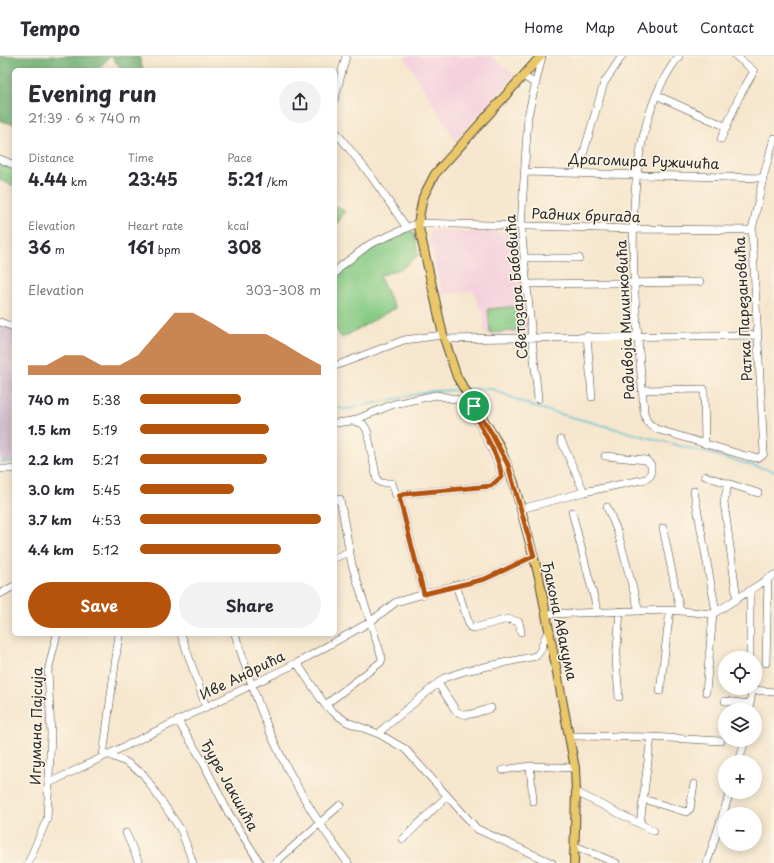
<!DOCTYPE html>
<html lang="en">
<head>
<meta charset="utf-8">
<style>
	:root { --surface:#fff; --page:#f2f2f3; --text:#2b2b33; --muted:#7c7c81; --line:#e1e1e2; --accent:#b45309 }
	body { margin:0; font-family:"Playpen Sans",sans-serif; background:var(--page); color:var(--text); height:100vh; display:flex; flex-direction:column; font-size:15px; white-space:nowrap }
	* { box-sizing:border-box; margin:0 }
	p { font-size:13px; color:var(--muted) }
	.icon { flex:none; width:22px; height:22px; fill:none; stroke:currentColor; stroke-width:2; stroke-linecap:round; stroke-linejoin:round }
	.map { position:relative; flex:1; overflow:hidden }
	.panel { position:absolute; left:12px; top:12px; width:325px; height:568px; display:flex; flex-direction:column; background:var(--surface); border-radius:6px; box-shadow:0 2px 10px #0003 }
	.panel>* { flex:none }
	.buttons { position:absolute; left:718px; top:595px; display:grid; gap:8px }
	.buttons a { display:grid; place-items:center; width:44px; height:44px; border-radius:50%; background:var(--surface); box-shadow:0 2px 10px #0003; font-size:20px }
	.pin { position:absolute; display:grid; place-items:center; width:34px; height:34px; color:#fff; margin:-17px; border:2px solid #fff; border-radius:50%; box-shadow:0 1px 4px #0007 }
	.round { display:grid; place-items:center; flex:none; width:42px; height:42px; border-radius:21px; background:var(--page) }
	.head { display:flex; align-items:center; justify-content:space-between; height:68px; padding:0 16px }
	h1 { font-size:22px; font-weight:700; line-height:30px }
	.figures { display:grid; grid-template-columns:repeat(3,1fr); gap:6px; height:68px; padding:4px 16px }
	.figures div { display:grid; align-content:center }
	.figures b { font-size:17px; font-weight:700 }
	.figures small { font-size:11px; font-weight:400 }
	.figures p { font-size:11px }
	.chart { height:112px; padding:8px 16px }
	.chart p { display:flex; justify-content:space-between }
	.chart svg { width:100%; height:72px; margin-top:4px; fill:var(--accent); opacity:.7 }
	.action { display:flex; gap:8px; margin-top:auto; padding:8px 16px }
	.action a { flex:1; height:46px; border-radius:24px; background:var(--accent); color:#fff; font-size:16px; font-weight:700; line-height:46px; text-align:center }
	.action a+a { background:var(--page); color:var(--text) }
	ul { padding:0 16px; list-style:none; font-size:13px }
	li { display:grid; grid-template-columns:64px 48px 1fr; align-items:center; height:30px }
	li i { height:10px; border-radius:5px; background:var(--accent) }
	header { display:flex; align-items:center; gap:24px; box-sizing:border-box; height:56px; padding:0 20px; background:var(--surface); border-bottom:1px solid var(--line) }
	header strong { font-size:19px }
	nav { display:flex; gap:22px; margin-inline-start:auto; font-size:14px }
	.map>svg:first-child { display:block }
	.built { fill:#f4cfdd }
	.industrial { fill:#d0bdcd }
	.green { fill:#87cb85; stroke:#597b58 }
	.forest { fill:#6daf72; stroke:#4c6d4e }
	.lines { fill:none; stroke-linecap:round; stroke-linejoin:round }
	.stream { stroke:#58c0d5; stroke-width:1.5 }
	.minor-casing { stroke:#494743; stroke-width:8 }
	.major-casing { stroke:#494743; stroke-width:10 }
	.minor { stroke:#fff; stroke-width:7 }
	.major { stroke:#eac769; stroke-width:8 }
	.route-casing { stroke:#fff; stroke-width:8 }
	.route { stroke:#b45309; stroke-width:5 }
	.labels { text-anchor:middle; dominant-baseline:central; stroke-width:3; stroke-linejoin:round; paint-order:stroke }
	.street-label { font-size:14px; fill:#2b2b2b; stroke:#fcf5e5 }
</style>
</head>
<body>
<header>
<strong>Tempo</strong>
<nav><a>Home</a><a>Map</a><a>About</a><a>Contact</a></nav>
</header>
<div class="map">
<svg width="774" height="807" viewBox="0 0 774 807">
	<rect width="100%" height="100%" fill="#fcf5e5"/>
	<filter id="ink" filterUnits="userSpaceOnUse"><feTurbulence type="fractalNoise" baseFrequency=".025" numOctaves="2"/><feDisplacementMap in="SourceGraphic" scale="8" xChannelSelector="R" yChannelSelector="G"/><feConvolveMatrix kernelMatrix="1 2 1 2 8 2 1 2 1" color-interpolation-filters="sRGB"/></filter>
	<filter id="wash" filterUnits="userSpaceOnUse"><feTurbulence type="fractalNoise" baseFrequency=".012" numOctaves="4" result="noise"/><feDisplacementMap in="SourceGraphic" scale="16" xChannelSelector="R" yChannelSelector="G"/><feGaussianBlur stdDeviation="0.9" result="paint"/><feColorMatrix in="noise" values="0 0 0 0 0 0 0 0 0 0 0 0 0 0 0 0 0 1.4 0 .05"/><feComposite in="paint" operator="in"/></filter>
	<g filter="url(#wash)">
		<rect width="100%" height="100%" fill="#f6e6cd"/>
		<path class="built" d="M407,0H491L515,19L455,84L405,2Z
			M433,174L513,177L517,181L527,277L485,278L483,253L479,252L474,235L443,238L429,185L430,176Z"/>
		<path class="industrial" d="M0,266L14,271V406H0Z"/>
		<path class="green" d="M0,103L14,109V130L0,124Z
			M335,149L345,155L335,171Z
			M410,175L414,177L419,199L402,212L379,220L395,252L342,282L335,273V224C357,195 377,187 410,175Z
			M519,250L521,274L490,277L488,253Z"/>
		<path class="forest" d="M0,0H139L143,14H122L111,0L97,14H14V68L0,65Z"/>
		<g class="lines">
			<path class="stream" d="M468,333H492L534,351L774,415
				M335,352L347,353L432,335L462,334
				M0,406H14"/>
		</g>
	</g>
	<g filter="url(#ink)">
		<g class="lines">
			<defs>
				<path id="minor" d="M679,0C611,86 637,253 644,356L647,366L656,373L746,400L757,402L762,400L764,397L752,174L763,122L774,82
					M523,20L536,28
					M656,39L727,71
					M335,42L346,0
					M335,75L371,120L407,172
					M721,83L739,41L754,15L736,0
					M0,103L14,109
					M525,116L763,122
					M578,116L604,27L622,0
					M524,202H579
					M335,218L340,211L370,188L418,167L633,173L752,174
					M527,228L700,226
					M0,266L14,271
					M587,280L592,341
					M444,283L756,279
					M335,310L404,284L443,279
					M642,334L704,333L705,388
					M538,343L521,170L528,60L542,0
					M353,365L363,368L367,374L377,424L381,427H392L396,439L399,440
					M335,367L352,365L394,348L436,339L459,344L470,343
					M561,384L584,436
					M0,413H14
					M705,420L758,437
					M728,428L724,446L737,543
					M694,435L716,556
					M399,440L404,438L491,430L501,421C503,409 479,369 473,356L474,350
					M399,440L424,538
					M607,451L618,477L639,555
					M521,453L584,436L646,423L651,419V409L646,404L605,400
					M572,456L598,557
					M663,472L680,555
					M335,502L350,495
					M456,529L470,571L474,572L508,563L519,566L521,576
					M750,536V601
					M0,538L14,530
					M546,558L670,554L713,558L774,519
					M181,578L206,651
					M235,578C244,606 253,634 264,662C283,710 316,766 348,807
					M297,607L325,649L333,656L347,666L379,678L405,693L477,773L552,807
					M766,607L768,522
					M438,627L456,655C466,663 480,655 491,652
					M660,635L670,554
					M706,636L713,558
					M619,641L616,605L620,555
					M725,645L750,648
					M325,649L381,606L382,602L352,509L340,443L335,444
					M749,654L752,636L755,634L774,636
					M178,665L202,704L228,756L260,807
					M379,678L384,672L444,622L465,615L536,600C545,593 541,581 550,575
					M571,680L651,681L721,685
					M107,698L126,706L143,718L181,774L193,807
					M103,700L119,578
					M739,706L745,684
					M530,710L533,745
					M503,714L530,710L575,712
					M49,727L297,607L370,566L396,546L456,529L485,523L534,500
					M576,736L640,768L651,681
					M643,743L686,756L690,753L694,728
					M640,768L654,775
					M126,777L139,807
					M403,783L447,740
					M575,790L616,807
					M28,807L47,763L51,678L48,615L57,578
					M275,807L340,749
					M707,807L730,736"/>
				<path id="major" d="M541,0L435,118L423,141L418,167L443,279L457,321L499,389L514,427L539,521L575,712L576,736L574,807"/>
			</defs>
			<use href="#minor" class="minor-casing"/>
			<use href="#major" class="major-casing"/>
			<use href="#minor" class="minor"/>
			<use href="#major" class="major"/>
		</g>
	</g>
	<g class="lines" filter="url(#ink)">
		<defs>
			<path id="route" d="M474,350L491,376L508,409L534,500L485,523L424,538L399,440L404,438L491,430L501,421C503,407 480,370 473,356Z"/>
		</defs>
		<use href="#route" class="route-casing"/>
		<use href="#route" class="route"/>
	</g>
	<g class="labels">
		<g class="street-label">
			<text transform="translate(644 105) rotate(2)">Драгомира Ружичића</text>
			<text transform="translate(586 159) rotate(2)">Радних бригада</text>
			<text transform="translate(516 231) rotate(-95)">Светозара Бабовића</text>
			<text transform="translate(743 253) rotate(-93)">Ратка Парезановића</text>
			<text transform="translate(625 264) rotate(-93)">Радивоја Милинковића</text>
			<text transform="translate(560 565) rotate(78)">Ђакона Авакума</text>
			<text transform="translate(242 619) rotate(-26)">Иве Андрића</text>
			<text transform="translate(36 670) rotate(-89)">Игумана Пајсија</text>
			<text transform="translate(230 729) rotate(61)">Ђуре Јакшића</text>
		</g>
	</g>
</svg>
<div class="buttons">
<a><svg class="icon" aria-label="locate" viewBox="0 0 24 24"><circle cx="12" cy="12" r="6"/><path d="M12 2v4M12 18v4M2 12h4M18 12h4"/></svg></a>
<a><svg class="icon" aria-label="layers" viewBox="0 0 24 24"><path d="M12 4l9 5-9 5-9-5zM3 14l9 5 9-5"/></svg></a>
<a>+</a>
<a>−</a>
</div>
<div class="pin" style="left:474px;top:350px;background:#1e9e55"><svg class="icon" aria-label="arrive" viewBox="0 0 24 24"><path d="M6 21V4h12l-3 4 3 4H6"/></svg></div>
<section class="panel">
<div class="head"><div><h1>Evening run</h1><p>21:39 · 6 × 740 m</p></div><a class="round"><svg class="icon" aria-label="share" viewBox="0 0 24 24"><path d="M12 15V3M7 8l5-5 5 5M5 13v7h14v-7"/></svg></a></div>
<div class="figures">
<div><p>Distance</p><b>4.44<small> km</small></b></div>
<div><p>Time</p><b>23:45</b></div>
<div><p>Pace</p><b>5:21<small> /km</small></b></div>
</div>
<div class="figures">
<div><p>Elevation</p><b>36<small> m</small></b></div>
<div><p>Heart rate</p><b>161<small> bpm</small></b></div>
<div><p>kcal</p><b>308</b></div>
</div>
<div class="chart"><p><span>Elevation</span>303–308 m</p>
<svg viewBox="0 0 160 44" preserveAspectRatio="none"><path d="M0 44V38L10 38L20 32L30 32L40 38L50 38L60 32L70 19L80 6L90 6L100 12L110 19L120 19L130 19L140 25L150 32L160 38V44z"/></svg>
</div>
<ul>
<li><b>740 m</b>5:38<i style="width:56%"></i></li>
<li><b>1.5 km</b>5:19<i style="width:71%"></i></li>
<li><b>2.2 km</b>5:21<i style="width:70%"></i></li>
<li><b>3.0 km</b>5:45<i style="width:52%"></i></li>
<li><b>3.7 km</b>4:53<i style="width:100%"></i></li>
<li><b>4.4 km</b>5:12<i style="width:78%"></i></li>
</ul>
<div class="action"><a>Save</a><a>Share</a></div>
</section>
</div>
</body>
</html>
